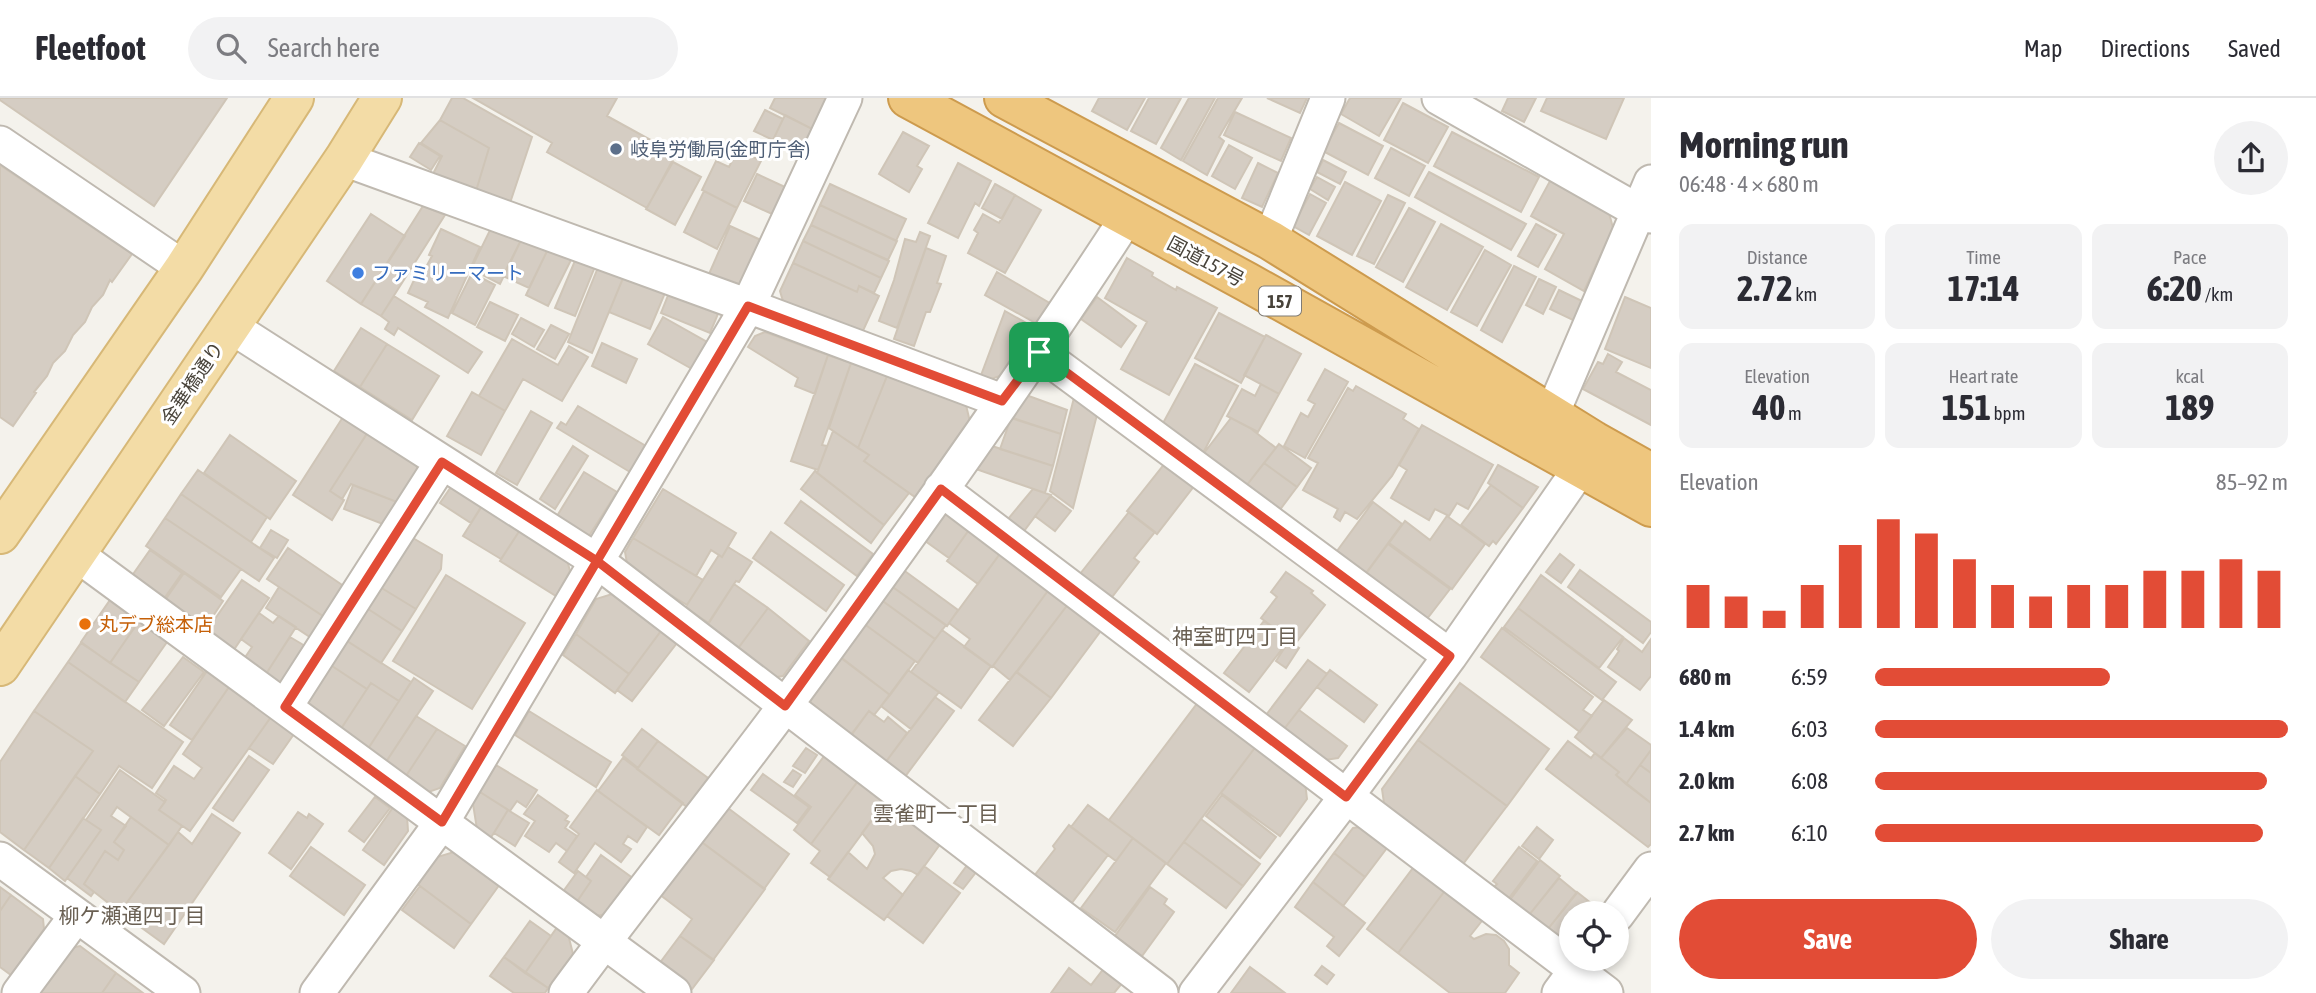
<!DOCTYPE html>
<html lang="en">
<head>
<meta charset="utf-8">
<style>
	:root { --surface:#fff; --page:#f2f2f3; --text:#2b2b33; --muted:#7c7c81; --line:#e1e1e2; --accent:#e24c36 }
	body { margin:0; font-family:"Asap Condensed","Noto Sans JP",sans-serif; background:var(--page); color:var(--text); height:100vh; display:flex; flex-direction:column; font-size:26px; white-space:nowrap }
	* { box-sizing:border-box; margin:0 }
	p { font-size:23px; color:var(--muted) }
	.icon { flex:none; width:38px; height:38px; fill:none; stroke:currentColor; stroke-width:2; stroke-linecap:round; stroke-linejoin:round }
	.map { position:relative; flex:1; overflow:hidden }
	.drawer { display:flex; flex-direction:column; background:var(--surface); width:665px }
	.drawer>* { flex:none }
	.tools { position:absolute; left:1559px; top:803px; display:grid; gap:14px }
	.tools a { display:grid; place-items:center; width:70px; height:70px; border-radius:50%; background:var(--surface); box-shadow:0 4px 10px #0003; font-size:35px }
	.pin { position:absolute; display:grid; place-items:center; width:60px; height:60px; color:#fff; margin:-30px; border-radius:14px; box-shadow:0 4px 10px #0006 }
	.round { display:grid; place-items:center; flex:none; width:74px; height:74px; border-radius:37px; background:var(--page) }
	.summary { display:flex; align-items:center; justify-content:space-between; height:119px; padding:0 28px }
	h1 { font-size:38px; font-weight:700; line-height:52px }
	.figures { display:grid; grid-template-columns:repeat(3,1fr); gap:10px; height:119px; padding:7px 28px }
	.figures div { display:grid; align-content:center; border-radius:14px; background:var(--page); text-align:center }
	.figures b { font-size:35px; font-weight:700 }
	.figures small { font-size:19px; font-weight:400 }
	.figures p { font-size:19px }
	.chart { height:196px; padding:14px 28px }
	.chart p { display:flex; justify-content:space-between }
	.chart svg { width:100%; height:126px; margin-top:7px; stroke:var(--accent); stroke-width:6 }
	.button { display:flex; gap:14px; margin-top:auto; padding:14px 28px }
	.button a { flex:1; height:80px; border-radius:42px; background:var(--accent); color:#fff; font-size:28px; font-weight:700; line-height:80px; text-align:center }
	.button a+a { background:var(--page); color:var(--text) }
	ul { padding:0 28px; list-style:none; font-size:23px }
	li { display:grid; grid-template-columns:112px 84px 1fr; align-items:center; height:52px }
	li i { height:18px; border-radius:9px; background:var(--accent) }
	header { display:flex; align-items:center; gap:42px; box-sizing:border-box; height:98px; padding:0 35px; background:var(--surface); border-bottom:2px solid var(--line) }
	header strong { font-size:33px }
	nav { display:flex; gap:38px; margin-inline-start:auto; font-size:24px }
	.search { width:490px; height:63px; background:var(--page); display:flex; align-items:center; gap:18px; box-sizing:border-box; padding:0 24px; border-radius:38px; color:var(--muted); font-size:26px }
	main { display:flex; flex:1; min-height:0 }
	.map>svg:first-child { display:block }
	.building { fill:#d5cdc3; stroke:#cfc5b7; stroke-width:2 }
	.lines { fill:none; stroke-linecap:round; stroke-linejoin:round }
	.minor-casing { stroke:#bfb9b0; stroke-width:37 }
	.major-casing { stroke:#d7b877; stroke-width:42 }
	.highway-casing { stroke:#cd9b4e; stroke-width:42 }
	.minor { stroke:#fff; stroke-width:33 }
	.major { stroke:#f3dca6; stroke-width:38 }
	.highway { stroke:#eec67e; stroke-width:38 }
	.route-casing { stroke:#fff; stroke-width:14 }
	.route { stroke:#e24c36; stroke-width:9 }
	.service-dot { fill:#5c6f8a; stroke:#fff; stroke-width:2.5 }
	.shop-dot { fill:#3f7fe0; stroke:#fff; stroke-width:2.5 }
	.food-dot { fill:#e8710a; stroke:#fff; stroke-width:2.5 }
	.labels { text-anchor:middle; dominant-baseline:central; stroke-width:6; stroke-linejoin:round; paint-order:stroke }
	.shield { fill:#fff; stroke:#7f7b75; stroke-width:2 }
	.shield-label { font-size:18px; font-weight:bold; fill:#48433a }
	.service-label { font-size:19px; fill:#4e5e75; stroke:#fff; text-anchor:start }
	.street-label { font-size:19px; fill:#48433a; stroke:#fff }
	.shop-label { font-size:19px; fill:#366cbe; stroke:#fff; text-anchor:start }
	.food-label { font-size:19px; fill:#c56008; stroke:#fff; text-anchor:start }
	.neighbourhood-label { font-size:21px; fill:#6a6053; stroke:#fff }
</style>
</head>
<body>
<header>
<strong>Fleetfoot</strong>
<div class="search"><svg class="icon" aria-label="search" viewBox="0 0 24 24"><circle cx="10" cy="10" r="6"/><path d="M15 15l6 6"/></svg>Search here</div>
<nav><a>Map</a><a>Directions</a><a>Saved</a></nav>
</header>
<main>
<div class="map">
<svg width="1651" height="895" viewBox="0 0 1651 895">
	<rect width="100%" height="100%" fill="#f4f2ec"/>
	<path class="building" d="M0,0H227L154,108L0,2Z
		M452,0H463L532,39L510,105L476,93L489,50L440,22Z
		M473,0H617L607,18L676,56L647,110L547,54L552,45Z
		M775,0H832L816,33L770,10Z
		M1099,0H1145L1127,32L1092,13Z
		M1149,0H1181L1156,46L1131,33Z
		M1189,0H1215L1181,62L1161,50Z
		M1218,0H1242L1219,39L1224,43L1207,77L1183,63Z
		M1267,0H1307L1300,15Z
		M1350,0H1401L1379,38L1341,16Z
		M1508,0H1536L1524,24L1502,13Z
		M1547,0H1624L1606,41L1541,13Z
		M1403,5L1448,29L1428,65L1384,42Z
		M765,12L783,21L773,42L754,33Z
		M1235,14L1291,40L1281,63L1224,37Z
		M785,17L816,33L804,57L773,42Z
		M440,22L489,50L476,93L433,76L442,58L421,45Z
		M1339,25L1383,48L1368,77L1323,53Z
		M903,34L929,48L917,68L922,71L909,94L879,76Z
		M1452,34L1539,79L1521,114L1434,68Z
		M419,45L440,58L431,72L410,59Z
		M1229,47L1252,60L1235,91L1212,78Z
		M1391,50L1425,68L1409,98L1375,80Z
		M738,51L761,63L737,110L702,92L716,63L729,69Z
		M1323,62L1346,74L1340,86L1317,74Z
		M673,64L701,79L675,127L646,111Z
		M958,65L991,83L979,108L975,105L958,140L928,125Z
		M1258,65L1278,75L1262,109L1242,100Z
		M0,67L132,156L112,184L110,182L103,197L92,209L85,224L73,237L65,253L53,265L47,278L34,294L36,295L13,328L0,319Z
		M1429,74L1526,126L1511,152L1415,99Z
		M757,76L785,89L772,116L744,103Z
		M1317,79L1335,89L1328,102L1310,91Z
		M1550,83L1609,115L1613,130L1584,193L1545,171L1564,136L1531,118Z
		M1345,84L1381,103L1352,157L1317,138Z
		M830,86L906,121L896,143L820,107Z
		M995,86L1015,97L1002,121L982,110Z
		M704,93L737,110L717,151L684,134Z
		M1310,96L1326,105L1309,137L1293,128Z
		M1015,97L1041,112L1005,175L968,155L978,135L974,132L983,116L999,125Z
		M1388,97L1405,105L1374,166L1357,158Z
		M820,107L897,143L888,162L811,127Z
		M423,108L445,117L381,218L361,206Z
		M1409,110L1435,124L1403,184L1376,169Z
		M371,116L405,138L361,206L327,183Z
		M495,122L524,136L500,186L471,171Z
		M1441,126L1483,149L1447,212L1406,189Z
		M1536,126L1556,137L1538,169L1518,158Z
		M811,127L889,163L881,180L803,143Z
		M730,128L763,143L744,183L737,187L709,176Z
		M441,131L480,149L448,220L425,209L428,204L408,195L420,169L425,171L432,158L429,157Z
		M920,134L930,138L897,230L879,223L894,182L905,141L916,144Z
		M524,136L549,149L529,190L503,178Z
		M803,143L881,180L874,195L859,188L857,194L793,165Z
		M549,149L572,160L548,208L526,197Z
		M926,150L946,158L937,185L941,186L930,214H926L914,248L894,241Z
		M1485,152L1511,167L1477,228L1451,214Z
		M577,158L596,166L575,218L555,210Z
		M1127,160L1153,175L1152,178L1176,192L1177,189L1217,210L1169,297L1121,271L1147,224L1105,200Z
		M601,162L626,173L592,255L568,244Z
		M793,165L857,194L859,188L879,198L861,237L785,210L780,193Z
		M1514,168L1536,179L1502,244L1481,232Z
		M626,173L667,190L650,231L609,214Z
		M997,174L1053,207L1039,227L985,197Z
		M472,175L495,187L475,227L452,215Z
		M1539,181L1556,189L1543,216L1526,207Z
		M671,190L720,211L710,235L661,215Z
		M1559,192L1584,204L1575,223L1550,211Z
		M394,198L482,254L468,275L398,230L394,237L385,231L389,224L381,218Z
		M1097,199L1136,228L1121,249L1081,221Z
		M1625,199L1651,210V270L1605,251Z
		M490,204L518,217L505,243L477,229Z
		M1005,213L1037,231L1005,276L986,283L980,280Z
		M1219,215L1265,239L1241,285L1195,260Z
		M663,219L707,244L692,271L648,246Z
		M521,220L544,232L534,249L512,236Z
		M551,227L569,236L555,261L537,251Z
		M361,230L387,246L360,289L334,273Z
		M765,234L828,257L815,296L795,288L798,280L748,249L755,238Z
		M1266,237L1301,256L1279,296L1244,277Z
		M512,241L558,267L569,248L588,259L562,303L523,281L505,313L479,298Z
		M602,245L637,261L626,285L592,268Z
		M387,246L439,278L412,322L360,289Z
		M1608,256L1622,264L1616,274L1651,292V327L1583,291L1598,264L1603,266Z
		M828,257L851,265L822,347L827,348L818,372L791,363Z
		M851,265L887,278L858,350L829,330Z
		M1195,266L1238,288L1202,357L1162,327Z
		M1325,271L1348,284L1305,360L1284,348L1301,315L1308,319L1315,306L1308,302Z
		M887,278L966,307L970,324L915,399L864,363L869,357L858,350Z
		M1261,286L1279,296L1258,334L1227,318L1242,291L1255,298Z
		M1356,288L1406,316L1403,321L1419,331L1392,378L1357,421L1345,414L1340,423L1334,419L1338,411L1303,392L1318,365L1308,360L1348,290L1353,293Z
		M472,294L505,313L481,357L447,338Z
		M1075,296L1098,313L1073,410L1050,393Z
		M1026,297L1067,312L1061,336L1010,319Z
		M578,308L646,348L630,374L557,330L561,324L566,327Z
		M531,313L552,325L517,387L496,375Z
		M343,319L368,334L330,393L344,402L332,422L293,397Z
		M1011,320L1061,336L1053,368L1000,351Z
		M1231,320L1250,330L1276,350L1246,388L1204,355Z
		M1422,327L1493,367L1468,411L1457,405L1449,418L1435,411L1429,422L1391,400L1407,372L1399,367Z
		M833,333L869,357L864,363L909,395L884,427L817,375Z
		M368,334L416,365L419,379L402,406L351,386L342,401L330,393Z
		M230,337L296,383L270,421L204,375Z
		M1279,346L1311,370L1297,389L1264,365Z
		M989,347L1053,368L1045,395L973,370Z
		M573,348L588,358L555,411L540,401Z
		M1166,364L1195,387L1157,436L1127,413Z
		M1264,365L1297,389L1276,417L1243,392Z
		M1498,367L1538,389L1523,410L1488,385Z
		M198,372L267,419L251,444L181,396Z
		M815,373L884,427L871,445L801,391Z
		M584,374L617,394L589,438L557,418Z
		M353,387L402,406L388,428L344,411Z
		M1491,387L1523,410L1496,446L1493,443L1489,448L1461,427Z
		M451,389L481,409L471,425L440,405Z
		M663,391L736,435L722,459L711,452L696,478L633,440Z
		M1033,391L1051,397L1024,433L1008,421Z
		M181,396L274,460L259,483L165,420Z
		M1051,398L1071,413L1055,433L1035,418Z
		M801,403L873,456L857,478L785,425Z
		M1373,404L1402,426L1366,475L1337,453Z
		M482,408L520,432L501,461L463,438Z
		M948,412L971,429L949,460L921,440L940,415Z
		M1129,414L1155,434L1134,460L1139,464L1112,499L1080,476Z
		M1447,418L1485,446L1452,491L1389,445L1405,423L1430,442Z
		M165,420L241,471L221,499L146,448Z
		M971,429L1002,453L978,486L947,463Z
		M271,432L288,442L277,460L260,450Z
		M520,432L567,462L570,473L556,498L500,463Z
		M771,434L844,487L826,513L753,460Z
		M406,436L442,457L441,471L416,511L375,486Z
		M633,440L703,482L687,507L628,471L625,454Z
		M1388,446L1450,491L1423,526L1362,481Z
		M728,449L752,464L739,484L736,483L709,525L685,510L719,457L722,459Z
		M288,450L348,491L329,522L267,481Z
		M150,452L182,475L161,505L129,482Z
		M1002,453L1050,490L992,569L964,549L970,541L949,525Z
		M1560,456L1574,467L1561,485L1546,474Z
		M902,471L958,512L947,528L890,487Z
		M1580,472L1651,524V534L1643,545L1568,489Z
		M1286,474L1313,493L1311,495L1325,507L1295,546L1261,520L1277,499L1271,494Z
		M184,475L223,503L203,533L163,505Z
		M446,477L525,525L472,611L393,563Z
		M1541,477L1623,539L1599,570L1518,510Z
		M242,482L269,500L233,553L206,534Z
		M375,486L416,511L402,533L362,507Z
		M734,486L768,510L736,553L705,530Z
		M890,487L946,527L935,541L880,501Z
		M279,489L329,522L316,543L266,510Z
		M1050,490L1069,505L1010,582L993,568Z
		M612,496L661,533L629,576L576,536L596,501Z
		M880,501L935,541L918,565L863,525Z
		M110,502L139,523L110,565L81,544Z
		M1069,505L1103,530L1051,600L1017,574Z
		M362,507L402,533L381,565L341,539Z
		M768,510L809,543L783,578L771,580L736,553Z
		M1518,510L1616,584L1602,602L1504,529Z
		M259,515L273,525L279,518L296,529L266,576L244,561L252,549L241,541Z
		M139,523L167,544L139,584L110,565Z
		M1264,523L1289,542L1249,594L1224,575Z
		M863,525L915,563L890,597L838,557Z
		M1502,530L1593,599L1583,612L1592,618L1580,634L1481,559Z
		M942,532L991,568L961,610L911,574Z
		M661,533L677,545L632,603L617,592Z
		M576,536L629,576L615,595L563,557Z
		M290,539L310,551L276,593L262,582Z
		M341,539L411,584L399,603L371,585L367,591L326,564Z
		M1624,540L1642,554L1651,541V578L1640,592L1608,569L1619,553L1617,551Z
		M1289,543L1299,550L1286,570L1276,563Z
		M81,545L139,584L125,604L68,564Z
		M837,557L890,597L874,617L869,613L850,638L811,608L809,593Z
		M183,559L204,574L164,628L142,612Z
		M1308,562L1327,576L1284,631L1266,617Z
		M68,564L183,644L152,690L119,668L100,696L75,678L93,653L34,613Z
		M326,564L367,591L337,637L302,601Z
		M908,572L939,594L911,631L881,608Z
		M1330,572L1377,607L1364,624L1317,589Z
		M207,573L229,589L192,642L170,627Z
		M1016,574L1051,600L1013,648L979,622Z
		M414,580L433,593L382,670L364,657Z
		M371,585L399,603L364,657L337,637Z
		M1460,585L1549,651L1507,708L1418,642Z
		M229,589L271,619L190,733L159,712L166,702L156,695L174,668L194,681L202,670L183,656Z
		M935,599L954,613L904,680L885,665Z
		M1604,602L1632,622L1601,660L1575,639Z
		M1199,603L1257,647L1167,766L1109,722Z
		M1299,612L1347,648L1338,660L1325,662L1284,631Z
		M34,613L93,653L24,752L0,734V664Z
		M529,613L611,664L596,689L515,637Z
		M869,613L884,624L888,619L907,635L885,665L850,639Z
		M416,618L437,631L402,684L382,670Z
		M271,619L294,636L273,666L249,650Z
		M1627,630L1651,647V652L1626,686L1616,677L1619,674L1601,660Z
		M437,631L465,648L440,690L420,697L402,684Z
		M642,631L658,643L638,670L622,657Z
		M1418,642L1507,708L1463,766L1384,705L1382,691Z
		M658,643L708,680L687,709L637,671Z
		M1568,643L1591,660L1595,655L1619,674L1616,677L1651,705V746L1648,749L1546,671Z
		M1257,647L1305,684L1307,701L1280,738L1221,695Z
		M806,650L817,657L805,675L793,668Z
		M1651,652V675L1640,667Z
		M825,657L858,683L811,746L794,732L811,709L795,697Z
		M249,658L269,672L233,723L213,710Z
		M623,660L683,705L659,737L598,693Z
		M496,667L537,692L526,709L517,703L510,713L480,694Z
		M1640,667L1651,675V705L1626,686Z
		M120,672L165,704L159,712L182,728L169,747L117,709L111,718L126,728L114,744L124,752L118,762L105,753L84,786L94,794L91,798L67,780L101,732L86,722Z
		M793,672L801,677L793,689L784,684Z
		M763,676L809,709L797,725L751,692Z
		M75,678L100,696L49,770L24,752Z
		M858,683L886,703L830,779L811,765L820,753L811,746Z
		M597,692L647,729L637,744L628,738L623,746L631,751L621,764L595,745L574,775L559,764L579,736L570,729Z
		M480,694L508,712L490,741L477,731L473,706Z
		M538,697L568,718L565,722L569,724L565,730L577,738L567,753L556,745L549,754L525,738L535,723L524,716Z
		M1222,697L1276,739L1260,760L1206,718Z
		M375,699L390,710L364,744L349,733Z
		M885,704L941,745L918,777L911,773L901,771L891,773L883,780L903,797L884,822L828,781L848,754L867,771L875,756L873,748L862,735Z
		M724,707L789,756L764,791L699,742Z
		M1088,707L1133,740L1116,763L1071,729Z
		M394,708L407,718L408,733L384,767L363,752Z
		M508,712L529,725L515,748L494,735Z
		M298,714L307,720L309,716L323,726L291,771L269,755Z
		M212,716L240,735L164,846L120,814L178,734L192,746Z
		M131,719L169,747L120,814L84,786L105,753L118,762L124,752L114,744Z
		M83,720L101,732L65,783L49,770Z
		M1201,721L1260,766L1243,788L1184,744Z
		M1069,727L1108,757L1071,806L1034,778L1055,751L1053,748Z
		M1367,728L1390,746L1365,779L1334,755L1353,730Z
		M1537,729L1553,742L1539,761L1522,748Z
		M1133,740L1166,765L1115,834L1081,810Z
		M699,742L765,791L713,862L680,838L692,821L659,796Z
		M1184,744L1243,788L1226,810L1167,766Z
		M311,749L365,787L344,817L290,778Z
		M1519,749L1537,763L1509,800L1494,789L1497,786L1493,783Z
		M457,753L500,786L471,826L416,785L434,760Z
		M1334,755L1365,779L1343,808L1313,784Z
		M601,757L634,781L608,816L594,818L576,805L591,783L586,779Z
		M1540,762L1560,778L1529,817L1510,802Z
		M968,766L977,773L963,791L954,785Z
		M1416,766L1447,790L1398,855L1367,831Z
		M924,768L960,795L923,845L887,818Z
		M578,773L591,783L576,805L562,795Z
		M1559,780L1577,795L1548,831L1529,817Z
		M1313,784L1365,825L1339,858L1327,848L1334,839L1295,809Z
		M420,788L471,826L454,850L402,812Z
		M0,789L11,797L0,813Z
		M1150,789L1167,801L1164,806L1174,814L1142,858L1115,838Z
		M1447,790L1485,819L1470,838L1474,841L1486,836L1496,837L1504,843L1509,851V867L1519,875L1505,895H1450L1398,855Z
		M1577,794L1597,810L1592,816H1572V841L1568,846L1548,831Z
		M11,797L43,821L44,831L11,877L0,869V813Z
		M530,823L551,838L525,875L504,859Z
		M558,828L568,836L573,856L548,890L525,875Z
		M680,838L714,862L692,891L659,866Z
		M80,848L116,875L102,895H34L66,851Z
		M504,859L548,890L545,895H514L490,878Z
		M1322,868L1334,877L1327,886L1315,877Z
		M1105,869L1124,883L1114,895H1051L1069,870L1091,887Z
		M1250,869L1285,895H1231Z
		M116,875L143,895H102Z"/>
	<g class="lines">
		<defs>
			<path id="minor" d="M1439,0L1638,113L1651,118
				M0,45L184,170
				M344,61L748,208L1002,303
				M1270,142L1328,0
				M230,228L597,463L1161,895
				M1039,254L1450,558
				M1552,316L1651,84
				M941,391L1606,895
				M76,456L674,895
				M285,609L442,364
				M0,761L183,895
				M1617,817L1651,771
				M19,895L76,818
				M317,895L442,724L748,208L845,0
				M566,895C637,798 713,705 785,608C901,451 1015,291 1122,127V117
				M1196,895L1346,699L1450,558L1581,369L1592,347
				M1559,895L1584,861"/>
			<path id="major" d="M0,436L184,170L294,0
				M0,568L344,61L382,0"/>
			<path id="highway" d="M908,0L1247,184L1651,409
				M1004,0L1270,142L1594,343L1651,375"/>
		</defs>
		<use href="#minor" class="minor-casing"/>
		<use href="#major" class="major-casing"/>
		<use href="#highway" class="highway-casing"/>
		<use href="#minor" class="minor"/>
		<use href="#major" class="major"/>
		<use href="#highway" class="highway"/>
	</g>
	<g class="lines">
		<defs>
			<path id="route" d="M1039,254L1002,303L748,208L597,463L442,364L285,609L442,724L597,463L785,608L941,391L1346,699L1450,558L1039,254"/>
		</defs>
		<use href="#route" class="route-casing"/>
		<use href="#route" class="route"/>
	</g>
	<circle class="service-dot" cx="616" cy="51" r="7"/>
	<circle class="shop-dot" cx="358" cy="175" r="7"/>
	<circle class="food-dot" cx="85" cy="526" r="7"/>
	<g class="labels">
		<rect class="shield" x="1259" y="188.5" width="42" height="29" rx="5"/>
		<g class="shield-label">
			<text x="1280" y="203">157</text>
		</g>
		<g class="service-label">
			<text x="630" y="51">岐阜労働局(金町庁舎)</text>
		</g>
		<g class="street-label">
			<text transform="translate(1206 163) rotate(28)">国道157号</text>
			<text transform="translate(192 285) rotate(-56)">金華橋通り</text>
		</g>
		<g class="shop-label">
			<text x="372" y="175">ファミリーマート</text>
		</g>
		<g class="food-label">
			<text x="99" y="526">丸デブ総本店</text>
		</g>
		<g class="neighbourhood-label">
			<text x="1235" y="538">神室町四丁目</text>
			<text x="936" y="715">雲雀町一丁目</text>
			<text x="132" y="817">柳ケ瀬通四丁目</text>
		</g>
	</g>
</svg>
<div class="tools">
<a><svg class="icon" aria-label="locate" viewBox="0 0 24 24"><circle cx="12" cy="12" r="6"/><path d="M12 2v4M12 18v4M2 12h4M18 12h4"/></svg></a>
</div>
<div class="pin" style="left:1039px;top:254px;background:#1e9e55"><svg class="icon" aria-label="arrive" viewBox="0 0 24 24"><path d="M6 21V4h12l-3 4 3 4H6"/></svg></div>
</div>
<section class="drawer">
<div class="summary"><div><h1>Morning run</h1><p>06:48 · 4 × 680 m</p></div><a class="round"><svg class="icon" aria-label="share" viewBox="0 0 24 24"><path d="M12 15V3M7 8l5-5 5 5M5 13v7h14v-7"/></svg></a></div>
<div class="figures">
<div><p>Distance</p><b>2.72<small> km</small></b></div>
<div><p>Time</p><b>17:14</b></div>
<div><p>Pace</p><b>6:20<small> /km</small></b></div>
</div>
<div class="figures">
<div><p>Elevation</p><b>40<small> m</small></b></div>
<div><p>Heart rate</p><b>151<small> bpm</small></b></div>
<div><p>kcal</p><b>189</b></div>
</div>
<div class="chart"><p><span>Elevation</span>85–92 m</p>
<svg viewBox="0 0 160 44" preserveAspectRatio="none"><path d="M5 44V29M15 44V33M25 44V38M35 44V29M45 44V15M55 44V6M65 44V11M75 44V20M85 44V29M95 44V33M105 44V29M115 44V29M125 44V24M135 44V24M145 44V20M155 44V24"/></svg>
</div>
<ul>
<li><b>680 m</b>6:59<i style="width:57%"></i></li>
<li><b>1.4 km</b>6:03<i style="width:100%"></i></li>
<li><b>2.0 km</b>6:08<i style="width:95%"></i></li>
<li><b>2.7 km</b>6:10<i style="width:94%"></i></li>
</ul>
<div class="button"><a>Save</a><a>Share</a></div>
</section>
</main>
</body>
</html>
